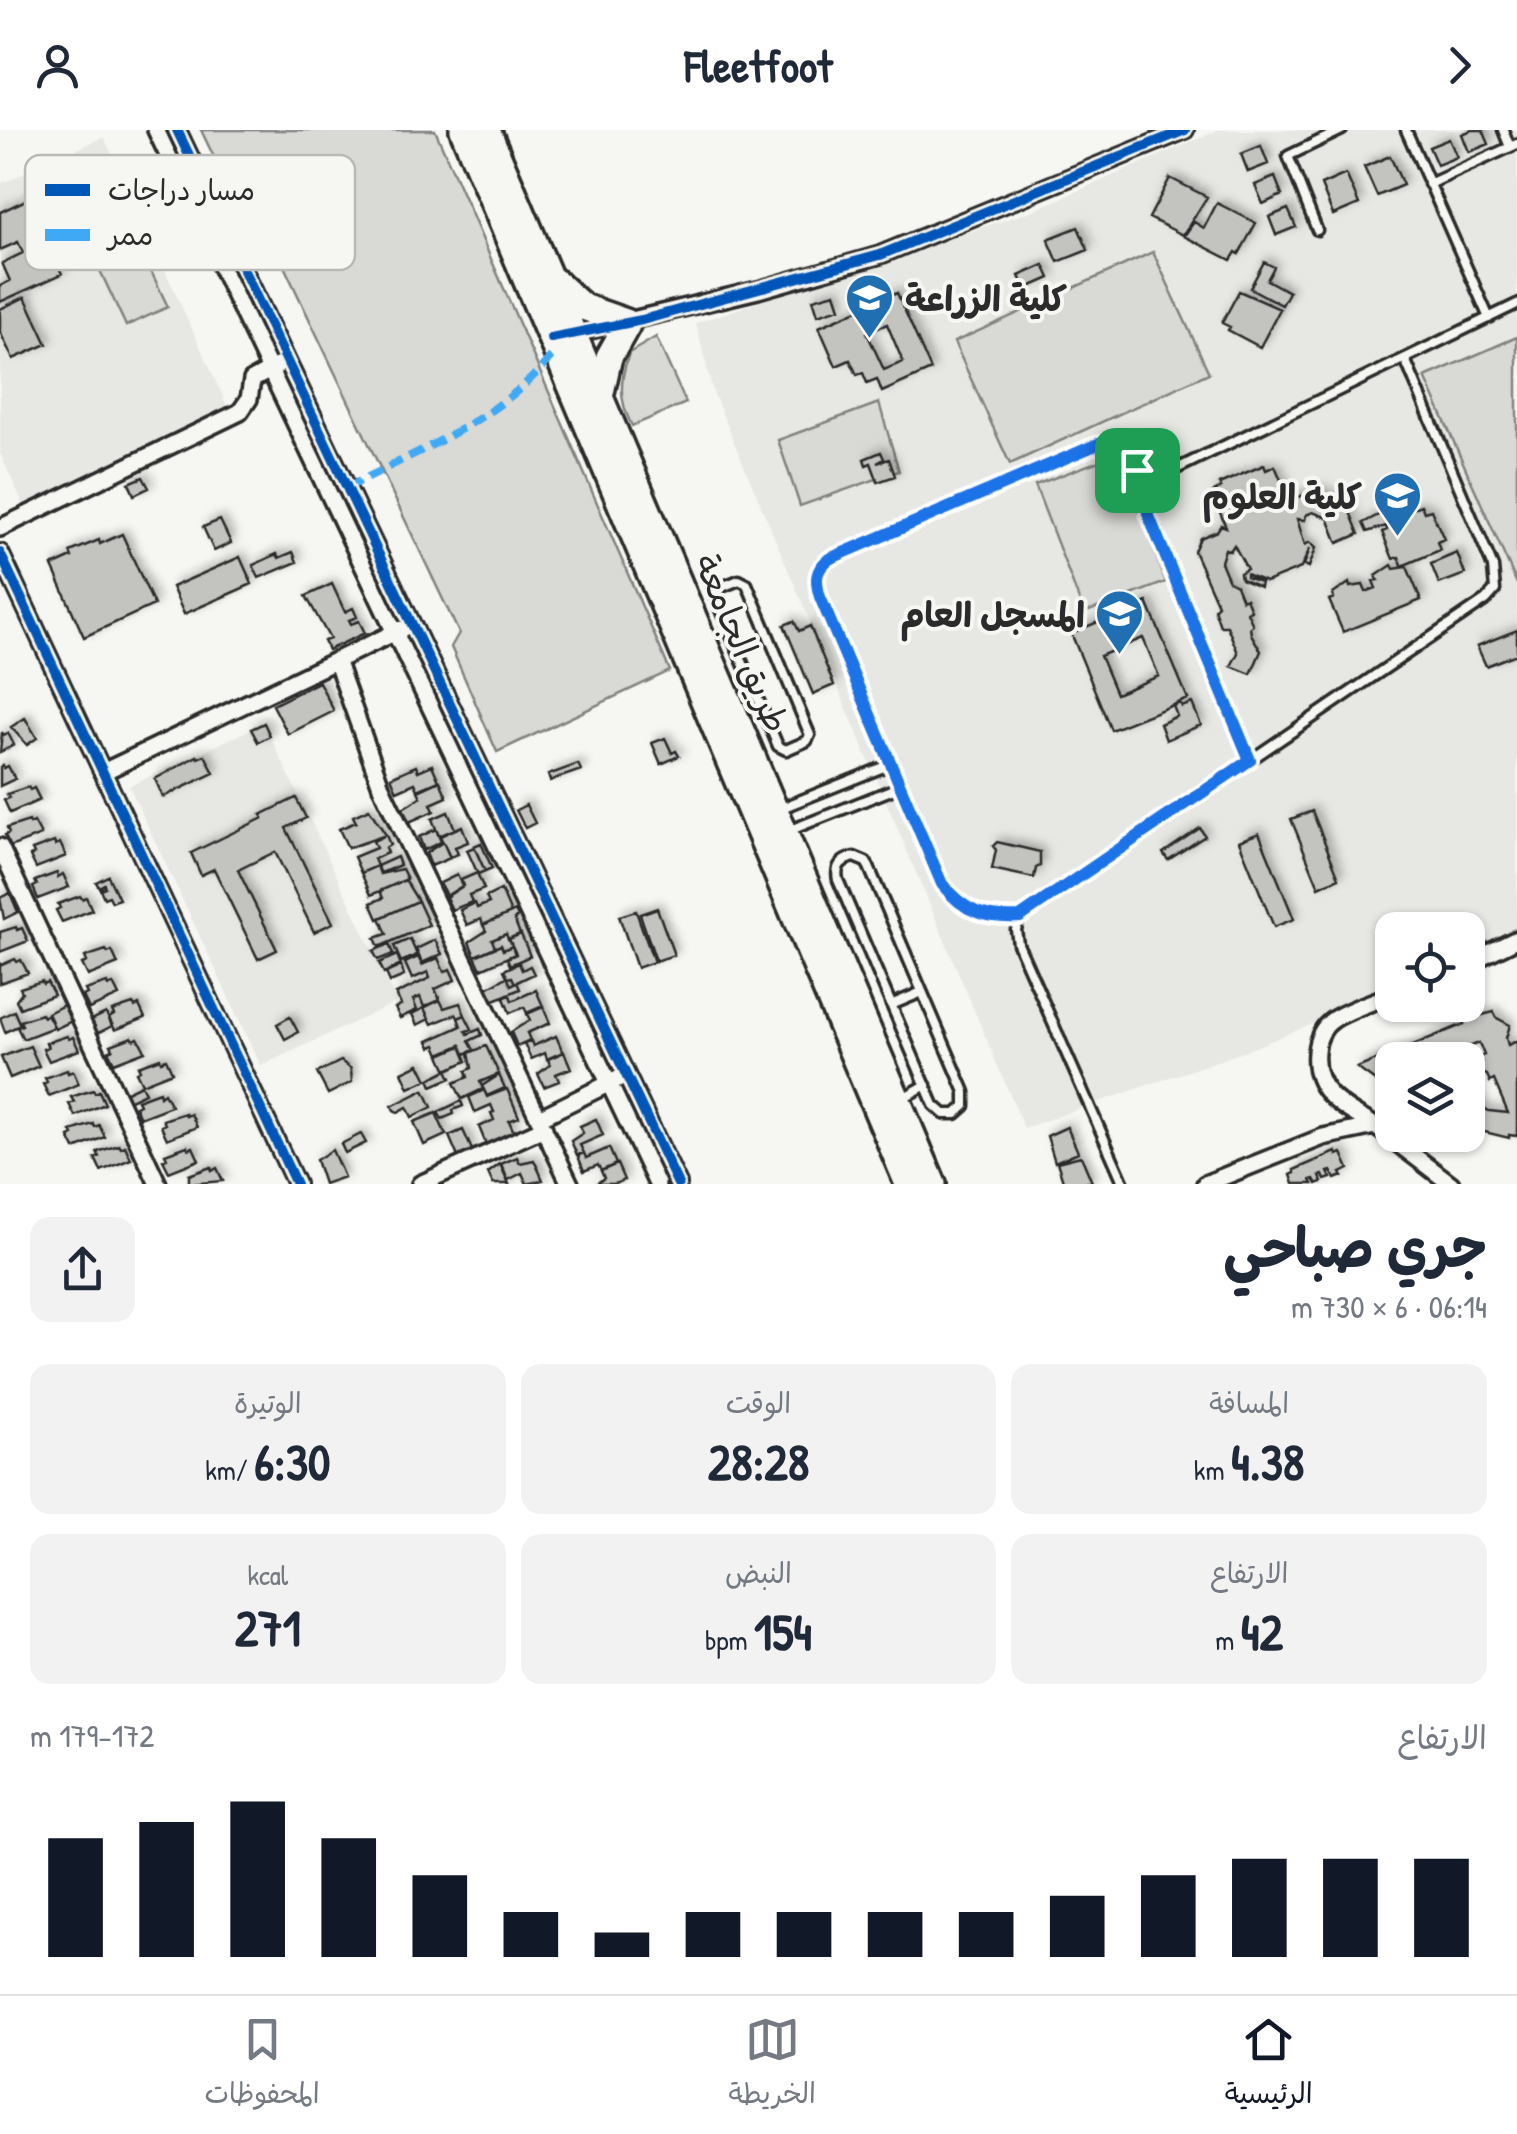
<!DOCTYPE html>
<html lang="ar">
<head>
<meta charset="utf-8">
<style>
	:root { --surface:#fff; --page:#f2f2f3; --text:#1f2937; --muted:#747a83; --line:#e0e1e3; --accent:#111827 }
	body { margin:0; font-family:"Patrick Hand","Playpen Sans Arabic",sans-serif; background:var(--page); color:var(--text); direction:rtl; height:100vh; display:flex; flex-direction:column; font-size:38px; white-space:nowrap }
	* { box-sizing:border-box; margin:0 }
	p { font-size:32px; color:var(--muted) }
	.icon { flex:none; width:55px; height:55px; fill:none; stroke:currentColor; stroke-width:2; stroke-linecap:round; stroke-linejoin:round }
	.map { position:relative; height:1054px; overflow:hidden; direction:ltr }
	.drawer { display:flex; flex-direction:column; background:var(--surface); flex:1 }
	.drawer>* { flex:none }
	.fabs { position:absolute; left:1375px; top:782px; display:grid; gap:20px }
	.fabs a { display:grid; place-items:center; width:110px; height:110px; border-radius:20px; background:var(--surface); box-shadow:0 2px 8px #0004; font-size:50px }
	.pin { position:absolute; display:grid; place-items:center; width:85px; height:85px; color:#fff; margin:-42px; border-radius:20px; box-shadow:0 5px 15px #0006 }
	.round { display:grid; place-items:center; flex:none; width:105px; height:105px; border-radius:20px; background:var(--page) }
	.overview { display:flex; align-items:center; justify-content:space-between; height:170px; padding:0 30px }
	h1 { font-size:55px; font-weight:700; line-height:75px }
	.metrics { display:grid; grid-template-columns:repeat(3,1fr); gap:15px; height:170px; padding:10px 30px }
	.metrics div { display:grid; align-content:center; border-radius:20px; background:var(--page); text-align:center }
	.metrics b { font-size:50px; font-weight:700 }
	.metrics small { font-size:28px; font-weight:400 }
	.metrics p { font-size:28px }
	.chart { height:280px; padding:20px 30px }
	.chart p { display:flex; justify-content:space-between }
	.chart svg { width:100%; height:180px; margin-top:10px; stroke:var(--accent); stroke-width:6 }
	header { display:flex; justify-content:space-between; align-items:center; height:130px; padding:0 30px; background:var(--surface); font-size:45px; font-weight:700 }
	.tab-bar { display:flex; justify-content:space-around; align-items:center; height:140px; border-top:2px solid var(--line); background:var(--surface); font-size:28px; color:var(--muted) }
	.tab-bar a { display:grid; justify-items:center; gap:5px }
	.tab-bar .on { color:var(--accent) }
	.map>svg:first-child { display:block }
	.built { fill:#e7e7e3 }
	.green { fill:#d9d9d5; stroke:#828280; stroke-width:2.5 }
	.building { fill:#c3c3c0; stroke:#2b2b2b; stroke-width:2.5; fill-rule:evenodd; filter:url(#shadow) }
	.lines { fill:none; stroke-linecap:round; stroke-linejoin:round }
	.service-casing { stroke:#2b2b2b; stroke-width:15 }
	.minor-casing { stroke:#2b2b2b; stroke-width:22 }
	.trunk-casing { stroke:#2b2b2b; stroke-width:32 }
	.service { stroke:#f6f6f2; stroke-width:8 }
	.minor { stroke:#f6f6f2; stroke-width:15 }
	.trunk { stroke:#f6f6f2; stroke-width:25 }
	.quiet { stroke:#3fa9f5; stroke-width:8; stroke-dasharray:15 8; stroke-linecap:butt }
	.cycleway-casing { stroke:#f6f6f2; stroke-width:16 }
	.cycleway { stroke:#0057b8; stroke-width:10 }
	.route-casing { stroke:#fff; stroke-width:20 }
	.route { stroke:#1a73e8; stroke-width:12 }
	.labels { text-anchor:middle; dominant-baseline:central; stroke-width:8; stroke-linejoin:round; paint-order:stroke }
	.poi-label { font-size:35px; font-weight:bold; fill:#2b2b2b; stroke:#f6f6f2; text-anchor:end }
	.street-label { font-size:35px; fill:#2b2b2b; stroke:#f6f6f2 }
	.key { fill:#f6f6f2; stroke:#b9b9b6; stroke-width:2.5 }
	.key-label { font-size:28px; fill:#2b2b2b }
</style>
</head>
<body>
<header><svg class="icon" aria-label="forward" viewBox="0 0 24 24"><path d="M9 5l7 7-7 7"/></svg>Fleetfoot<svg class="icon" aria-label="person" viewBox="0 0 24 24"><circle cx="12" cy="8" r="4"/><path d="M4 21q1-7 8-7t8 7"/></svg></header>
<div class="map">
<svg width="1517" height="1054" viewBox="0 0 1517 1054">
	<defs>
		<filter id="shadow"><feDropShadow dx="4.5" dy="-4.5" stdDeviation="5" flood-color="#0004"/></filter>
	</defs>
	<rect width="100%" height="100%" fill="#f6f6f2"/>
	<filter id="ink" filterUnits="userSpaceOnUse"><feTurbulence type="fractalNoise" baseFrequency=".01" numOctaves="2"/><feDisplacementMap in="SourceGraphic" scale="20" xChannelSelector="R" yChannelSelector="G"/><feConvolveMatrix kernelMatrix="1 2 1 2 8 2 1 2 1" color-interpolation-filters="sRGB"/></filter>
	<g filter="url(#ink)">
		<path class="built" d="M1218,0H1517V811L1468,832V800H1392V862L1243,922L1024,998L713,262L696,193L1034,80Z
			M104,7L230,282L24,376L0,323V54Z
			M264,593L397,872L261,936L129,656Z"/>
		<path class="green" d="M201,0H435L670,541L497,622L451,517L459,503L273,113L246,94Z
			M132,101L168,177L126,196L91,121Z
			M1153,122L1209,243L1010,334L954,212Z
			M656,207L686,273L632,296C618,269 620,250 629,223Z
			M1517,207V454L1425,247Z
			M879,273L899,341L800,376L778,310Z
			M1117,324L1166,452L1084,483L1035,355Z"/>
		<path class="building" d="M1472,0H1483L1489,14L1469,22L1462,4Z
			M1449,9L1457,27L1437,35L1429,17Z
			M1261,16L1268,34L1248,42L1241,24Z
			M1390,26L1403,55L1377,66L1364,37Z
			M1346,44L1359,74L1333,85L1321,55Z
			M1275,47L1282,65L1263,74L1255,55Z
			M1170,48L1207,67L1183,105L1149,88Z
			M28,69L62,144L0,172V156L10,151L2,133L23,123L18,112L0,120V82Z
			M1217,73L1256,93L1239,124L1236,122L1231,130L1184,106L1194,92L1204,98Z
			M1288,79L1296,97L1276,105L1269,87Z
			M1078,97L1088,120L1058,132L1048,109Z
			M1264,132L1274,137L1267,150L1289,162L1282,175L1250,158Z
			M1044,135L1050,148L1025,159L1019,146Z
			M1239,161L1280,179L1260,217L1228,200L1230,197L1222,193Z
			M835,163L840,178L818,185L813,169Z
			M897,163L931,240L882,262L877,249L867,253L863,243L857,245L850,230L836,236L819,197ZM887,194L903,232L884,240L867,203Z
			M25,167L47,214L13,229L0,202V179Z
			M881,322L884,329L877,333L889,329L895,346L878,352L871,333L866,335L864,329Z
			M1264,335L1266,340L1275,336L1290,371L1292,366L1299,367L1316,360L1346,372L1359,404L1338,413L1328,388L1313,382L1306,385L1305,390L1297,389L1305,415L1310,412L1316,418L1309,437L1304,435L1310,418L1301,438L1266,452L1246,444V447L1261,452L1260,457L1241,449L1240,443L1247,439L1234,415L1230,421L1225,419L1221,432L1229,451L1236,455L1242,470L1246,468L1251,480L1247,482L1253,495L1250,497L1251,504L1261,521L1251,544L1231,536L1238,523L1227,496H1220L1214,479L1218,475L1194,421L1200,408L1217,401L1221,395L1226,397L1212,363L1221,358L1219,354Z
			M143,347L149,358L134,365L129,353Z
			M1421,375L1424,382L1431,380L1444,409L1437,412L1440,420L1402,436L1399,427L1393,429L1382,402L1387,400L1386,396L1367,402L1363,393L1392,378L1395,386Z
			M220,390L231,413L214,421L203,397Z
			M122,404L154,475L84,507L52,436L72,427L70,422L99,410L100,414Z
			M293,422L297,432L259,448L253,435L277,424L279,428Z
			M1457,423L1465,444L1439,454L1431,434Z
			M240,427L252,454L184,484L172,457Z
			M1392,435L1394,439L1407,437L1421,470L1343,502L1329,470L1334,468L1333,464L1349,453L1350,457L1363,455L1366,462L1376,458L1373,451L1378,450L1376,446Z
			M332,454L345,482L353,478L357,487L349,490L351,494L359,491L365,503L328,520L324,511L330,509L306,466Z
			M1147,472L1188,569L1111,600L1071,503ZM1143,508L1159,546L1116,564L1100,526Z
			M794,491L799,501L810,496L834,555L813,564L784,495Z
			M1517,500V524L1486,536L1477,516Z
			M319,552L334,581L288,604L273,575Z
			M1180,573L1182,577L1192,573L1201,595L1166,610L1160,594L1177,586L1173,576Z
			M25,588L37,608L27,615L11,597Z
			M264,593L270,606L258,612L251,599Z
			M2,602L3,605L8,603L14,615L0,622Z
			M665,608L672,623L676,621L679,626L661,634L652,613Z
			M205,625L214,643L163,667L155,649L197,626L198,628Z
			M578,634L581,640L550,651L548,645Z
			M3,635L4,638L8,636L15,649L0,656V637Z
			M432,635L439,651L418,660L415,653L397,661L391,647L416,636L418,641Z
			M440,651L447,667L431,674L434,681L409,692L403,678L421,667L418,661Z
			M28,657L30,660L34,658L40,670L10,683L4,670L9,668L7,664Z
			M296,668L306,688L286,698L333,793L314,802L275,722L238,740L277,820L258,829L214,739L201,745L191,723L263,688L261,685Z
			M526,675L535,693L525,698L516,680Z
			M369,679L386,705L348,718L339,699L356,692L353,686Z
			M1312,681L1339,748L1319,757L1291,689Z
			M448,682L455,699L439,706L432,689Z
			M29,691L30,694L34,692L41,705L10,717L5,705L9,703L7,698Z
			M462,696L468,712L455,717L458,724L450,727L440,706Z
			M1200,698L1205,706L1168,730L1163,723Z
			M436,699L441,712L424,720L419,707Z
			M1259,703L1294,789L1274,797L1239,711Z
			M386,705L390,715L385,718L387,723L374,729L377,736L361,743L354,727L376,718L373,711Z
			M54,712L55,715L60,713L66,726L36,738L30,726L34,724L32,720Z
			M443,712L450,728L431,736L426,723Z
			M997,712L1040,722V736L1036,738L1034,748L992,739L996,720L993,716Z
			M481,713L492,738L485,741L474,716Z
			M474,717L485,741L478,744L467,720Z
			M397,727L400,735L381,743L377,736Z
			M377,736L380,744L402,739L407,749L371,765L361,743Z
			M57,743L58,747L63,744L69,757L38,769L33,757L37,755L35,751Z
			M477,743L484,759L469,765L472,772L452,780L446,767L463,756L461,750Z
			M457,745L462,756L446,766L440,753Z
			M108,746L119,769L112,772L109,766L104,768L100,759L105,757L104,754L99,757L96,752Z
			M405,750L418,771L378,789L371,773L383,768L380,761Z
			M501,760L511,783L483,795L481,789L467,795L460,780L475,773L477,778L489,773L486,767Z
			M10,763L18,782L4,789L0,768Z
			M80,766L82,769L86,767L92,780L62,792L56,780L60,778L58,774Z
			M418,771L429,795L379,817L375,808L387,804L380,788Z
			M657,778L674,825L656,831L640,784Z
			M515,781L518,787L514,789L520,804L508,809L506,804L492,810L495,817L475,826L469,812L486,801L483,795Z
			M636,781L654,832L637,838L619,786Z
			M16,797L17,800L22,798L28,811L0,822V802Z
			M521,804L530,826L510,835L507,828L516,824L509,809Z
			M410,809L417,825L401,832L394,816Z
			M435,810L442,824L422,833L416,819Z
			M389,814L393,824L378,830L373,821Z
			M501,815L503,820L512,816L515,824L481,839L475,826Z
			M106,820L108,823L112,821L118,834L88,846L82,834L87,832L85,827Z
			M397,825L401,835L384,843L379,833Z
			M418,827L422,835L438,828L444,842L450,839L455,850L435,859L440,870L424,877L420,867L413,870L417,880L400,888L395,878L401,875L396,864L430,848L428,842L412,849L405,833Z
			M15,829L17,832L21,830L28,843L0,853V833L2,835Z
			M519,833L522,840L530,836L534,844L515,853L512,847L508,848L504,840Z
			M401,836L404,846L390,852L386,843Z
			M507,847L511,855L517,852L520,859L492,871L487,858Z
			M42,851L43,854L47,852L54,865L20,878L16,870L22,862L20,858Z
			M107,853L108,856L113,854L119,866L89,879L83,866L87,864L85,860Z
			M536,860L543,876L527,883L524,877L510,883L504,868L510,865L512,871Z
			M440,870L444,878L460,873L465,885L458,888L456,884L432,894L424,878Z
			M133,874L135,877L139,875L145,888L115,900L109,888L114,885L112,881Z
			M64,875L72,891L55,899L48,883Z
			M543,877L550,893L527,903L530,910L517,916L511,902L530,890L527,884Z
			M424,878L429,889L417,895L412,884Z
			M14,881L20,895L5,902L0,888Z
			M1494,882L1497,888L1510,895L1506,908L1508,915L1517,911V1006L1509,1005V1008L1468,998V969L1489,981L1508,983L1494,950L1490,952L1487,945L1479,942L1482,933L1479,927L1484,925L1479,913L1438,930H1392V963L1357,938L1464,894L1462,890Z
			M106,883L112,896L96,904L89,891Z
			M41,884L43,887L47,884L54,897L23,909L17,897L22,895L20,891Z
			M465,885L472,899L466,901L468,904L480,899L482,905L469,911L474,920L465,924L461,915L440,924L436,915L431,917L428,911L461,896L458,888Z
			M290,887L298,902L285,909L277,894Z
			M67,906L69,909L73,907L79,920L49,931L43,919L48,917L46,913Z
			M556,906L563,922L547,929L545,923L531,929L524,913L531,911L533,916Z
			M132,907L134,910L138,908L145,921L114,933L108,921L113,919L111,915Z
			M30,916L39,936L10,948L1,927Z
			M461,916L467,931L447,940L440,925Z
			M486,916L499,944L480,952L483,959L462,969L454,953L468,947L466,941L472,938L469,923Z
			M564,922L571,938L556,944L559,951L544,957L538,944L550,935L548,929Z
			M160,928L161,931L166,929L172,942L142,954L136,942L140,940L138,936Z
			M341,931L351,939L352,952L328,964L317,943Z
			M419,934L427,950L409,958L402,942Z
			M67,940L68,943L73,941L79,954L49,966L43,954L47,952L45,948Z
			M447,940L451,948L432,956L429,949Z
			M499,945L505,958L487,966L482,956Z
			M141,955L145,963L128,971L124,963Z
			M507,959L519,987L509,991L514,1002L486,1014L479,997L494,990L491,983L494,982L491,975L475,982L469,967L484,960L487,967Z
			M93,960L95,963L99,961L105,974L75,986L69,974L74,972L71,967Z
			M424,960L432,977L412,987L407,977L398,982L394,980L392,976Z
			M159,962L160,966L164,963L171,976L140,988L135,976L139,974L137,970Z
			M461,971L463,976L453,980L454,984L442,989L438,982Z
			M185,983L186,986L191,984L197,997L167,1009L161,996L165,994L163,990Z
			M436,983L446,1005L424,1015L414,992Z
			M596,989L603,1005L580,1015L584,1023L577,1025L571,1011L583,1003L580,996Z
			M93,994L95,997L99,995L105,1007L75,1019L69,1007L73,1005L71,1001Z
			M1067,997L1078,1022L1055,1032L1047,1006Z
			M463,1000L472,1020L458,1027L449,1006Z
			M361,1004L366,1013L345,1023L341,1014Z
			M119,1015L121,1018L125,1016L131,1029L101,1041L95,1028L99,1027L97,1022Z
			M187,1016L189,1019L193,1017L199,1030L169,1042L163,1030L167,1028L165,1024Z
			M609,1018L616,1034L601,1041L598,1035L584,1041L578,1026L584,1023L586,1028Z
			M332,1020L344,1047L324,1054L316,1030Z
			M1336,1022L1337,1025L1342,1023L1349,1039L1341,1043L1343,1046L1335,1049L1331,1041L1328,1042L1331,1048L1325,1050L1323,1045L1320,1046L1322,1052L1317,1054L1314,1049L1311,1050L1313,1054H1294L1291,1045L1295,1043L1294,1040Z
			M1081,1026L1092,1052L1064,1054L1057,1032Z
			M517,1027L520,1033L534,1030L543,1050L527,1054L522,1043L508,1050L501,1034Z
			M500,1034L509,1054H493L488,1043Z
			M617,1034L624,1050L615,1054H596L604,1048L601,1041Z
			M211,1037L212,1041L217,1038L223,1051L189,1054V1045Z"/>
		<g class="lines">
			<defs>
				<path id="service" d="M1406,0L1489,188
					M1503,0L1510,17
					M1429,54L1517,14
					M1317,100L1288,26L1342,0
					M739,450L747,454L810,605L807,611L786,620L778,616L714,465L717,459Z
					M1250,630L1149,383L1148,361L1164,345L1517,174
					M779,679L891,634
					M788,701L901,656
					M854,727L866,732L869,737L965,962V976L956,984H944L934,975L838,750C835,737 841,730 854,727Z
					M1019,787C985,789 963,782 942,754L820,467C815,450 815,440 829,429L1098,314L1114,313L1137,340L1148,361
					M891,875L922,862
					M901,969L926,955
					M1124,1054L1018,814L1016,800L1019,787L1486,470L1495,460L1493,437L1405,229"/>
				<path id="minor" d="M156,0L657,1054
					M177,0L678,1054
					M569,205L758,160L880,125L1185,0
					M0,398L240,282L249,269L252,250L277,236
					M0,423L296,1054
					M336,530L382,659L570,1054
					M103,642L402,499
					M0,717L158,1054
					M1468,833L1517,809
					M539,988L618,949
					M1375,996C1344,977 1312,963 1316,922C1317,909 1323,896 1334,889C1352,878 1374,872 1392,864
					M420,1054L544,998
					M1205,1054L1323,1007L1375,996L1451,1054"/>
				<path id="trunk" d="M463,0L908,1054
					M487,0L933,1054
					M554,151L583,177L626,192
					M600,267L609,227L627,195"/>
			</defs>
			<use href="#service" class="service-casing"/>
			<use href="#minor" class="minor-casing"/>
			<use href="#trunk" class="trunk-casing"/>
			<use href="#service" class="service"/>
			<use href="#minor" class="minor"/>
			<use href="#trunk" class="trunk"/>
			<path class="quiet" d="M347,358C418,320 507,287 556,220"/>
			<defs>
				<path id="cycleway" d="M177,0L678,1054
					M551,208L642,190L880,125L1185,0
					M0,423L296,1054"/>
			</defs>
			<use href="#cycleway" class="cycleway-casing"/>
			<use href="#cycleway" class="cycleway"/>
		</g>
	</g>
	<g class="lines" filter="url(#ink)">
		<defs>
			<path id="route" d="M1098,314H1114L1137,340L1148,361V384L1250,630L1020,787C985,789 964,782 942,754L820,467C815,450 815,440 829,429Z"/>
		</defs>
		<use href="#route" class="route-casing"/>
		<use href="#route" class="route"/>
	</g>
	<defs>
		<symbol id="university-pin" viewBox="-11 -11 22 30"><path d="M0 17L-7.5 6A9.5 9.5 0 1 1 7.5 6Z" fill="#1f6fb2" stroke="#f6f6f2"/><path d="M0-5L7-2L0 1L-7-2ZM-4 1L0 2.5L4 1V4Q0 6-4 4Z" fill="#fff"/></symbol>
	</defs>
	<g fill-rule="evenodd">
		<use href="#university-pin" x="842" y="140" width="55" height="75"/>
		<use href="#university-pin" x="1370" y="338" width="55" height="75"/>
		<use href="#university-pin" x="1092" y="456" width="55" height="75"/>
	</g>
	<g class="labels">
		<g class="poi-label">
			<text x="905" y="168" text-anchor="start">كلية الزراعة</text>
			<text x="1362" y="366">كلية العلوم</text>
			<text x="1085" y="484">المسجل العام</text>
		</g>
		<g class="street-label">
			<text transform="translate(742 513) rotate(67)">طريق الجامعة</text>
		</g>
	</g>
	<rect x="25" y="25" width="330" height="115" rx="15" class="key"/>
	<rect x="45" y="54" width="45" height="12" fill="#0057b8"/>
	<rect x="45" y="99" width="45" height="12" fill="#3fa9f5"/>
	<g class="key-label">
		<text x="108" y="70">مسار دراجات</text>
		<text x="108" y="115">ممر</text>
	</g>
</svg>
<div class="fabs">
<a><svg class="icon" aria-label="locate" viewBox="0 0 24 24"><circle cx="12" cy="12" r="6"/><path d="M12 2v4M12 18v4M2 12h4M18 12h4"/></svg></a>
<a><svg class="icon" aria-label="layers" viewBox="0 0 24 24"><path d="M12 4l9 5-9 5-9-5zM3 14l9 5 9-5"/></svg></a>
</div>
<div class="pin" style="left:1137px;top:340px;background:#1e9e55"><svg class="icon" aria-label="arrive" viewBox="0 0 24 24"><path d="M6 21V4h12l-3 4 3 4H6"/></svg></div>
</div>
<section class="drawer">
<div class="overview"><div><h1>جري صباحي</h1><p>06:14 · 6 × 730 m</p></div><a class="round"><svg class="icon" aria-label="share" viewBox="0 0 24 24"><path d="M12 15V3M7 8l5-5 5 5M5 13v7h14v-7"/></svg></a></div>
<div class="metrics">
<div><p>المسافة</p><b>4.38<small> km</small></b></div>
<div><p>الوقت</p><b>28:28</b></div>
<div><p>الوتيرة</p><b>6:30<small> /km</small></b></div>
</div>
<div class="metrics">
<div><p>الارتفاع</p><b>42<small> m</small></b></div>
<div><p>النبض</p><b>154<small> bpm</small></b></div>
<div><p>kcal</p><b>271</b></div>
</div>
<div class="chart"><p><span>الارتفاع</span>172–179 m</p>
<svg viewBox="0 0 160 44" preserveAspectRatio="none"><path d="M5 44V15M15 44V11M25 44V6M35 44V15M45 44V24M55 44V33M65 44V38M75 44V33M85 44V33M95 44V33M105 44V33M115 44V29M125 44V24M135 44V20M145 44V20M155 44V20"/></svg>
</div>
</section>
<nav class="tab-bar">
<a class="on"><svg class="icon" aria-label="home" viewBox="0 0 24 24"><path d="M3 11l9-7 9 7M6 9v11h12V9"/></svg>الرئيسية</a>
<a><svg class="icon" aria-label="map" viewBox="0 0 24 24"><path d="M3 6l6-2 6 2 6-2v14l-6 2-6-2-6 2zM9 4v14M15 6v14"/></svg>الخريطة</a>
<a><svg class="icon" aria-label="saved" viewBox="0 0 24 24"><path d="M7 4h10v16l-5-4-5 4z"/></svg>المحفوظات</a>
</nav>
</body>
</html>
